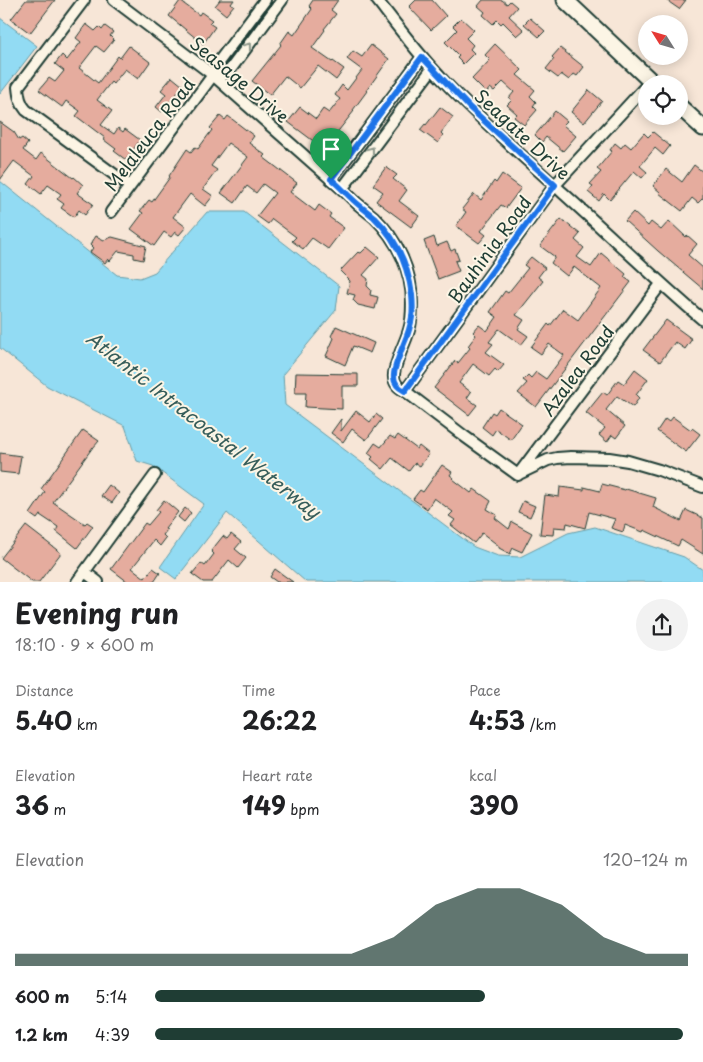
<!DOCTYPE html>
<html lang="en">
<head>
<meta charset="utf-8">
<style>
	:root { --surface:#fff; --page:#f2f2f2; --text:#202124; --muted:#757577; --accent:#1f3d34 }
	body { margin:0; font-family:"Playpen Sans",sans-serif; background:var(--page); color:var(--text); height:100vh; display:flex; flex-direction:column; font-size:19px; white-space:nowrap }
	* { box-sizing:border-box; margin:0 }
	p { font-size:16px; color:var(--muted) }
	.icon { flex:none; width:28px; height:28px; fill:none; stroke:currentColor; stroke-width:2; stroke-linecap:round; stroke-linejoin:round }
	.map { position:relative; height:582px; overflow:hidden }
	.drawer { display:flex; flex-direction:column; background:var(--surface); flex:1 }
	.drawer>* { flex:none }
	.needle { width:32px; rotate:307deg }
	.tools { position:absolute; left:638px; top:15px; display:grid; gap:10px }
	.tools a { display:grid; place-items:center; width:50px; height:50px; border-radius:50%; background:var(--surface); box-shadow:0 2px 12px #0003; font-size:25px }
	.pin { position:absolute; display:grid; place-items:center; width:42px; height:42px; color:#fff; margin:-51px -21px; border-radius:50% 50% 50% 0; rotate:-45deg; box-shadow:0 0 5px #0007 }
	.pin .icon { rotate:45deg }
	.round { display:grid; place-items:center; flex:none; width:52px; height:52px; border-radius:26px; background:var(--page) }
	.headline { display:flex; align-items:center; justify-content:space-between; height:85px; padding:0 15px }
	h1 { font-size:28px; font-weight:700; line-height:38px }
	.stats { display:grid; grid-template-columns:repeat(3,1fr); gap:8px; height:85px; padding:5px 15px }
	.stats div { display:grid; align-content:center }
	.stats b { font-size:25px; font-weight:700 }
	.stats small { font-size:14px; font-weight:400 }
	.stats p { font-size:14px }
	.chart { height:140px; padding:10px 15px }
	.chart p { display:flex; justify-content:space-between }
	.chart svg { width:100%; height:90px; margin-top:5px; fill:var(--accent); opacity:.7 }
	ul { padding:0 15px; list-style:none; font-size:16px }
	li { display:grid; grid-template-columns:80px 60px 1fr; align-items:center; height:38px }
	li i { height:12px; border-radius:6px; background:var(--accent) }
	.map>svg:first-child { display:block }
	.water { fill:#92dbf3; stroke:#649ca7 }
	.building { fill:#e5ac9e; stroke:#1f3d34 }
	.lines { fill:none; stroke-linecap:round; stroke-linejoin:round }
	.street-casing { stroke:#1f3d34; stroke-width:14 }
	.secondary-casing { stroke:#1f3d34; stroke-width:19 }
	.street { stroke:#fcf5e5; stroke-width:10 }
	.secondary { stroke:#fcf5e5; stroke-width:15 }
	.oneway { stroke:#8e998c }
	.route-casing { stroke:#fff; stroke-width:10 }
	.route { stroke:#1a73e8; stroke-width:6 }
	.labels { text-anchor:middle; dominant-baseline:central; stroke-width:4; stroke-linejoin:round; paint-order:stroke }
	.street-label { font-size:18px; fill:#1f3d34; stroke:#fcf5e5 }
	.water-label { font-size:19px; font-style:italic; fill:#365d5a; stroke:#fcf5e5 }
</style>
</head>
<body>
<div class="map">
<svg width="703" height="582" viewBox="0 0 703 582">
	<rect width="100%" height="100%" fill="#f7e6d7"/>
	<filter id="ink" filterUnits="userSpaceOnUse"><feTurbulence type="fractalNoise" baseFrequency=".02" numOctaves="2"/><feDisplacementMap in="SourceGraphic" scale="10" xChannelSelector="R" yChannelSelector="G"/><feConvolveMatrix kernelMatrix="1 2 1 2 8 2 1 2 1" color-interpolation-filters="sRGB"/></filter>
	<g filter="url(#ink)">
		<path class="water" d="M0,18L37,46L0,94Z
			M0,181L117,275L140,278L155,272L207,212H244L339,286L336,310L283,374L285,405L474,547L498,556L520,557L568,533L595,527L684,557L703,570V582H306L227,513L176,579L160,567L204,504L153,466L137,461L125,426L47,386L0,348Z"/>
		<path class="building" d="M26,0H55L30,33L11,19Z
			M220,0H234L231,4L234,5L226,15L215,6Z
			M313,0H338L331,10L336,14L324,29L325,30L312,48L332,62L333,61L344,69L336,80L318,66L300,88L285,76L270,95L252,81L281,45L280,44L289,31L294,35L312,9L309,6Z
			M416,0H432L446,16L431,30L409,7Z
			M483,0H502L507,4L510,1L517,7L509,16L524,30L517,36L503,22L501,24L497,20L493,24L483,15L485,12L478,6Z
			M666,0H686L679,9Z
			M180,1L199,15L201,12L212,20L209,23L215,27L203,44L169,16Z
			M461,18L474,30L466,38L473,45L470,49L474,53L463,64L457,58L459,56L445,42L457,30L453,26Z
			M530,18L545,31L539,37L524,24Z
			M86,24L95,31L99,27L102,30L105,26L113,32L110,36L114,40L104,52L96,46L79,68L98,83L118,56L120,58L129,46L150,62L138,79L125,69L113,84L111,82L97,100L112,111L101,125L114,134L118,128L123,132L125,129L140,140L126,160L114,151L116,149L104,140L105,138L76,116L80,111L66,101L62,107L39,90L49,78L55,82L64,71L55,64L62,55L67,60L81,42L76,38Z
			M495,44L522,70L517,75L535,90L530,96L536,102L533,106L537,110L524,125L514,117L517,114L507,105L512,100L509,98L514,92L503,82L494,91L490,88L486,93L472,79L490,60L485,55Z
			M371,45L389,59L366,91H367L353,110L354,111L324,149L288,122L300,107L316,119L323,109L329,113L340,99L335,95L342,85L347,90L362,70L347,59L353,51L362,57Z
			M560,48L584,67L577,76L574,74L569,80L561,74L558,78L546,69L554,59L552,57Z
			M172,77L183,86L162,112L156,107L166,94L161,90Z
			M589,90L602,101L584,123L571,112Z
			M440,107L453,117L441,133L443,135L438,143L420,130L425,124L426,125Z
			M555,111L567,121L563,125L576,136L563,151L546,137L542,142L535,135Z
			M220,116L225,120L228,116L254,136L249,143L265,155L263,157L297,183L290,192L315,211L319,205L331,214L329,217L344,228L328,249L312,238L303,249L292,241L296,237L272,219L268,224L257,216L275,193L263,184L256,193L247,186L235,203L221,193L248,157L228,143L211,166L217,170L203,189L213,196L205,206L190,194L173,217L186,227L179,235L175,232L171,237L164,232L154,246L131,229L143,213L140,211L149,200L152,202L170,177L169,176L187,149L191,152L195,147L198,149L212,130L210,128Z
			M0,122L14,132L19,140L22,138L28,143L23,150L36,160L41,153L73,178L74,177L83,185L77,193L93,204L85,215L79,210L74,217L61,208L64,204L57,199L61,194L48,185L41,194L28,184L34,176L14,161L0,180Z
			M653,132L670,146L663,155L655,148L640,166L647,172L642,178L634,171L610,200L604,194L599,201L588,192L593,186L590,184L601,172L597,169L612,151L610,150L615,143L621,148L625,143L631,148L644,133L648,137Z
			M694,165L703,172V198L698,203L692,198L682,211L659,193L660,192L653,186L666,169L682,182Z
			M386,167L397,175L393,179L407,190L399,201L419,216L411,227L376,201L383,192L373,185Z
			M502,174L521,188L506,208L501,205L481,231L486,235L479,243L456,226L466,212L462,209L474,194L481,200L494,181L496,183Z
			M633,212L648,226L651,222L661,230L669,221L686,237L687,235L697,244L688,255L703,268V289L658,251L625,221Z
			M561,219L580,234L575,240L584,248L577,257L591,267L601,253L626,274L624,277L631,282L536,407L518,393L527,383L523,380L528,375L531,378L536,372L546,379L564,355L549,344L541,354L531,347L548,324L550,326L563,309L578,320L601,288L574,267L567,276L551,263L555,257L540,246Z
			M96,236L104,240L112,237L146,246L143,260L134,258V254L118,251L110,261L108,259L105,263L90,252L93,248L90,245Z
			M434,237L437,246L447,242L451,251L455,249L459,260L455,261L459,271L438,279L424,241Z
			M367,247L379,257L363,275L368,279L367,286L371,290L370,295L378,297L375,309L358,305L353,300L355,295L347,293L350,281L340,271L358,252L361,253Z
			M531,257L545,268L538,277L543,281L516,315L524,320L518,329L528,336L521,345L499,329L489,342L493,344L486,352L504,365L498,372L495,369L489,376L473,364L459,383L471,392L467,398L477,405L469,415L434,388L455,361L458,363L470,348L468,346L476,335L473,332L479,325L487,331L497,317L490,312L505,291L508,293L528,268L524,265Z
			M666,320L692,339L685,349L675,342L660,362L643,350Z
			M336,326L374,343L370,353L353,346L345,365L326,356L334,338L331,336Z
			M635,369L648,379L636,395L639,398L633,407L617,396L606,410L625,426L616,438L612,435L607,442L599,435L605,428L586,413L603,392L607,395L618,380L624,384Z
			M296,373L358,374V386H342V409L305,407L306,393H295Z
			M499,408L522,424L511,440L496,429L492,435L482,427L492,412L495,414Z
			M356,411L370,422L376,414L382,419L366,440L352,429L343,442L331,433L341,419V431Z
			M673,417L691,430L692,428L700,434L686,452L657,431L665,419L669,422Z
			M83,430L99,441L93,448V447L53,502L85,524L87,522L93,526L77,548L56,531L58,527L40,515L37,519L30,514L45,492L41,489Z
			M398,435L417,449L419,446L429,454L420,466L415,463L409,471L392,458L383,469L371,459L373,457L368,453L375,443L381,447L390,436L395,439Z
			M0,453L21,456L18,474L0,472Z
			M442,465L452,472L450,475L454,478L453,479L471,493L474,489L491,501L487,509L497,515L495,518L509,529L512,522L532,533L522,552L513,548L510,554L499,548V546L482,533L474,543L451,525L455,520L449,516L453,512L434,498L427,509L413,499L420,490L423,492Z
			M602,484L625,490L626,489L656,498L653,507L681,521L686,510L703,518V554L681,540L678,546L644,530L643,532L625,525L623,532L611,528L615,519L589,512L585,528L567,523L566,528L554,527L553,535L540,534L545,495L559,497L560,487L584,490V487L600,491Z
			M109,485L119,493L112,503L101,496Z
			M164,500L178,512L165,529L167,530L163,535L166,538L160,546L154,540L132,568L145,578L153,568L160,573L154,582H128L111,569L145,523L148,525L159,512L156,510Z
			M523,501L535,506L530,517L518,512Z
			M185,508L191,513L184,522L178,517Z
			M26,526L61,553L39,582H32L1,558Z
			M231,534L241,542L235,549L246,558L238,568L229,560L212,582H203L192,574L201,563L205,566L214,554L211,551L223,536L227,539Z
			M275,569L293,582H277L270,577Z"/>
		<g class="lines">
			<defs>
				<path id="street" d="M84,0L18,87C19,97 20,103 26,110L130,186
					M114,0L213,75L342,189C348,194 353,200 359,205C364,209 369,213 374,217C397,239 412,271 412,303C412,312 412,321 409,330C407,337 404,344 401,351C396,366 386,382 405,391L464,436L518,475
					M377,0C398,27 418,54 442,79C480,120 522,155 563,193C610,235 655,279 703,320
					M213,75L227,74L282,0
					M331,179L422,57
					M342,189L432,69
					M111,212L213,75L217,64L265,0
					M405,391L555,185L646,86
					M521,473L548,460L557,458L571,457L609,458L628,461L659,470L703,487
					M518,475L661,284
					M85,572L98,582
					M77,582L155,475"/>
				<path id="secondary" d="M565,0L654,84
					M679,106L703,128"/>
			</defs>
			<use href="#street" class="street-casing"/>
			<use href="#secondary" class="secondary-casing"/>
			<use href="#street" class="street"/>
			<use href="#secondary" class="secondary"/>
		</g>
		<defs><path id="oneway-chevron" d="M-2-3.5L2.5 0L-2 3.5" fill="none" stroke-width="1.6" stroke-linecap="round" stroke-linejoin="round" transform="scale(1.25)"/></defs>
		<g class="oneway">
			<use href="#oneway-chevron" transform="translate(248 46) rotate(-53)"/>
			<use href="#oneway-chevron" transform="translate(371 150) rotate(-53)"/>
		</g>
	</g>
	<g class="lines" filter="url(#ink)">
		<defs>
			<path id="route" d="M422,57L470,108L555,185L405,391C386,382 396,366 401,351C404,343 408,335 410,326C413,317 413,305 412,295C408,265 396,238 374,217C369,213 364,209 359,205C349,197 341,187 331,179Z"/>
		</defs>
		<use href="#route" class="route-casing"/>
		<use href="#route" class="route"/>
	</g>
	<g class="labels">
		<g class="street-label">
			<text transform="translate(240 79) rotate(40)">Seasage Drive</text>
			<text transform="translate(149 134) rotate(-53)">Melaleuca Road</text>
			<text transform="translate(523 134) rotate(43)">Seagate Drive</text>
			<text transform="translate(489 249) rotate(-54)">Bauhinia Road</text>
			<text transform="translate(577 370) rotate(-53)">Azalea Road</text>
		</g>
		<g class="water-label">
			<text transform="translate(204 424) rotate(38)">Atlantic Intracoastal Waterway</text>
		</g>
	</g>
</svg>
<div class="tools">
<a><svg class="needle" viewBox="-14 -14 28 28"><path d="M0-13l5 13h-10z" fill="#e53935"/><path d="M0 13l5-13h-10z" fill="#757577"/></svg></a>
<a><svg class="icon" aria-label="locate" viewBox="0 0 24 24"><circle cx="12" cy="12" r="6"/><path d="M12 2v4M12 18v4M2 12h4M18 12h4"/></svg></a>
</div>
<div class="pin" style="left:331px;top:179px;background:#1e9e55"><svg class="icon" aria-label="arrive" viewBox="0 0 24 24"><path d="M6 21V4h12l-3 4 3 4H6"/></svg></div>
</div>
<section class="drawer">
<div class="headline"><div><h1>Evening run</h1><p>18:10 · 9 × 600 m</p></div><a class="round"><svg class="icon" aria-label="share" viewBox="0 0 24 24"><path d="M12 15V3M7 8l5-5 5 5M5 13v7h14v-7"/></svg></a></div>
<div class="stats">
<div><p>Distance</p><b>5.40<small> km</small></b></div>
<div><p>Time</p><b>26:22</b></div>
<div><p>Pace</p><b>4:53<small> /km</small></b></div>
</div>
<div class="stats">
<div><p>Elevation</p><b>36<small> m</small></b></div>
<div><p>Heart rate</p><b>149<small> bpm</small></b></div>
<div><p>kcal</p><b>390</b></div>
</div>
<div class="chart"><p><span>Elevation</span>120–124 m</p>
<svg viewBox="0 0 160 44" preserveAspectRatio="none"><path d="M0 44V38L10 38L20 38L30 38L40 38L50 38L60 38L70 38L80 38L90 30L100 14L110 6L120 6L130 14L140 30L150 38L160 38V44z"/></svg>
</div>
<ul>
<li><b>600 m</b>5:14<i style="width:62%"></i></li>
<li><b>1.2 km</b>4:39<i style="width:99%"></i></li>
</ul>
</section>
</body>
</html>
